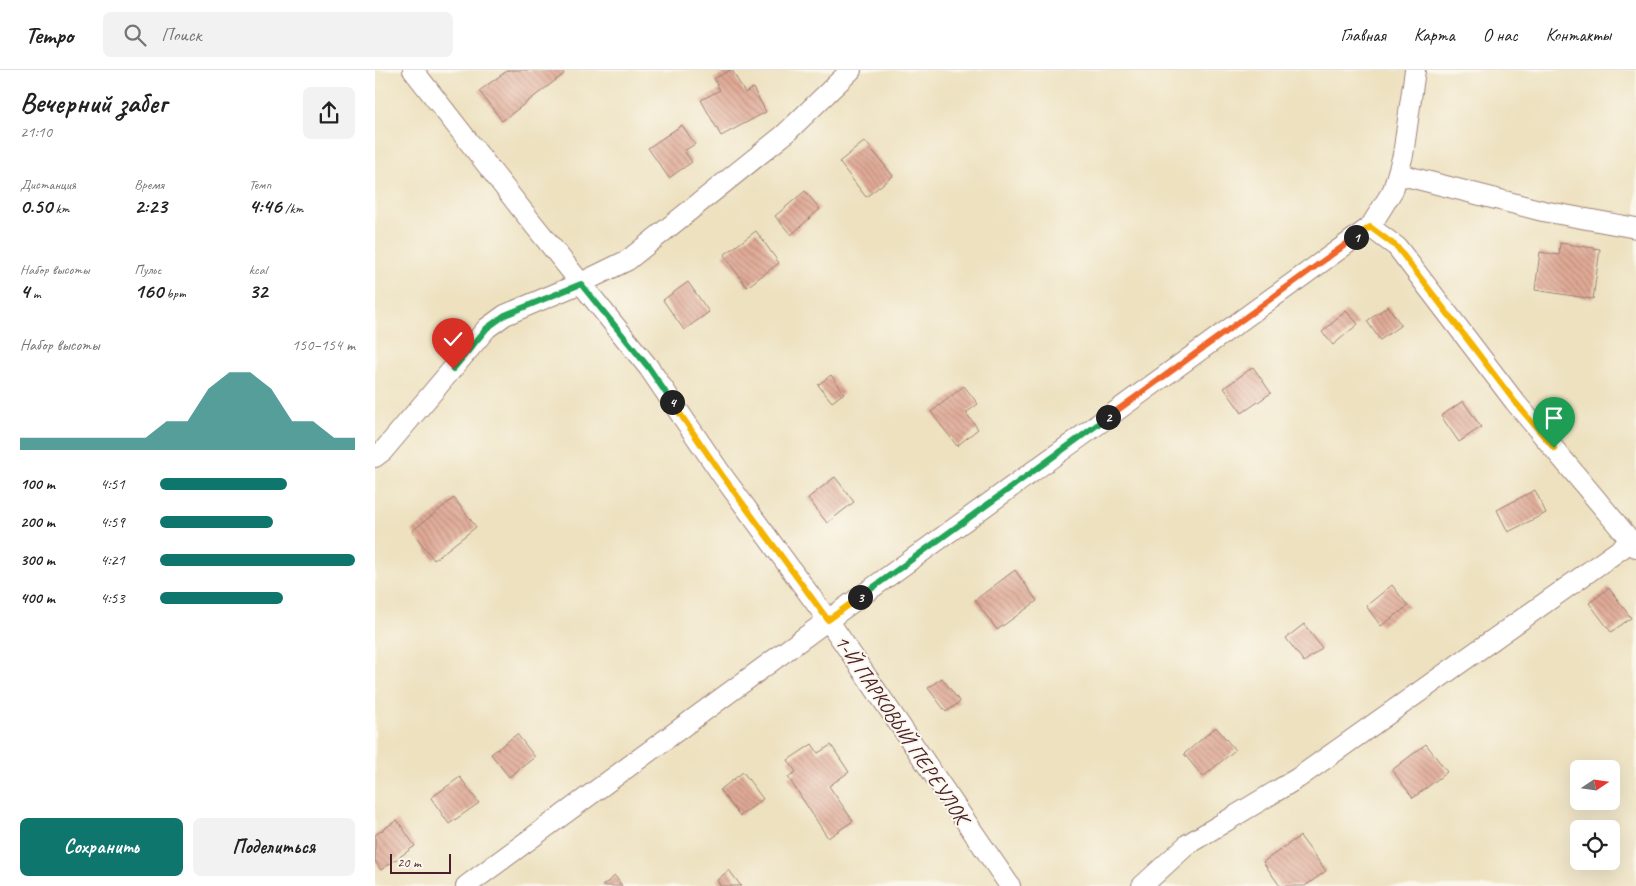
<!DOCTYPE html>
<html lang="ru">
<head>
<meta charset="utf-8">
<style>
	:root { --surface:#fff; --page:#f2f2f2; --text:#222; --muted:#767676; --line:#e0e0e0; --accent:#0f766e }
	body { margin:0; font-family:Caveat,sans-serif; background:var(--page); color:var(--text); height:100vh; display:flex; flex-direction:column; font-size:19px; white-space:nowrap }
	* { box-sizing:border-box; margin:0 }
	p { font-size:16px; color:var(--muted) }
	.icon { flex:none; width:28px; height:28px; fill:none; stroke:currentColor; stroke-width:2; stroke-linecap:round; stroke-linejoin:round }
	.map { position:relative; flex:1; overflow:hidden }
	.drawer { display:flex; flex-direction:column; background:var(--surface); width:375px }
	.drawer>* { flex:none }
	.needle { width:32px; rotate:77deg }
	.tools { position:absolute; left:1195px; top:690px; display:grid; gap:10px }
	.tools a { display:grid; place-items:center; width:50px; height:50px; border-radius:8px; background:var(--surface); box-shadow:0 5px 20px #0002; font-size:25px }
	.scale { position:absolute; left:15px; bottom:12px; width:61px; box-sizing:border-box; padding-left:5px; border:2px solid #4a1f2b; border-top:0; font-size:14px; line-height:18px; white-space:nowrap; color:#4a1f2b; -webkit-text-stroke:4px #fbf7ec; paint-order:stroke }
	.pin { position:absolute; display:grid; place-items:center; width:42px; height:42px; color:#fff; margin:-51px -21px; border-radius:50% 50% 50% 0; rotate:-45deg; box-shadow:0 0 5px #0007 }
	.pin .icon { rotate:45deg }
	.km { position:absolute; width:25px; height:25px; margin:-12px; border-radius:50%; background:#222; color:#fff; font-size:14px; line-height:25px; text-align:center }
	.round { display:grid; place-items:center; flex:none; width:52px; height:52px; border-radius:8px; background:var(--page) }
	.headline { display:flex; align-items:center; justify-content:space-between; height:85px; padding:0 20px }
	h1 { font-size:28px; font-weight:800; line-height:38px }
	.stats { display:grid; grid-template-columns:repeat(3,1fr); gap:8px; height:85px; padding:5px 20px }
	.stats div { display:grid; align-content:center }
	.stats b { font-size:21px; font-weight:800 }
	.stats small { font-size:14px; font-weight:400 }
	.stats p { font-size:14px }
	.chart { height:140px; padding:10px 20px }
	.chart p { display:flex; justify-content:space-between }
	.chart svg { width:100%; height:90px; margin-top:5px; fill:var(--accent); opacity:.7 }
	.button { display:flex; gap:10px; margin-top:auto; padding:10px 20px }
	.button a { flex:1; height:58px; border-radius:8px; background:var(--accent); color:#fff; font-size:20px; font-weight:800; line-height:58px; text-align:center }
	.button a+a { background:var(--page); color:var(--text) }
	ul { padding:0 20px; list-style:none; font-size:16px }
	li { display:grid; grid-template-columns:80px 60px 1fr; align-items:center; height:38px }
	li i { height:12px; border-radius:6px; background:var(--accent) }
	header { display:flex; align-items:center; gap:30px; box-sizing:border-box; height:70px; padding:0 25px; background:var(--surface); border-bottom:1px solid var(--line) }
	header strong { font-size:24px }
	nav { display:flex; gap:28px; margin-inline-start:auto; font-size:18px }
	.search { width:350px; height:45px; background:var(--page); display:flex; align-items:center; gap:12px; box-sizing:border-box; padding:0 18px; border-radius:8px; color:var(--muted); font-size:19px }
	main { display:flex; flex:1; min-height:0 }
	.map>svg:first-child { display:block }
	.building { fill:url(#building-back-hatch) }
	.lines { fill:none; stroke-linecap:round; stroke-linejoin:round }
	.minor-casing { stroke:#9c8076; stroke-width:22 }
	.minor { stroke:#fff; stroke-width:20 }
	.split-1-casing { stroke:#fff; stroke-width:10 }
	.split-2-casing { stroke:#fff; stroke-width:10 }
	.split-3-casing { stroke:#fff; stroke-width:10 }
	.split-4-casing { stroke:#fff; stroke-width:10 }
	.split-5-casing { stroke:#fff; stroke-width:10 }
	.split-1 { stroke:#f5b400; stroke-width:6 }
	.split-2 { stroke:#f0652b; stroke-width:6 }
	.split-3 { stroke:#22a559; stroke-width:6 }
	.split-4 { stroke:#f5b400; stroke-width:6 }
	.split-5 { stroke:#22a559; stroke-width:6 }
	.labels { text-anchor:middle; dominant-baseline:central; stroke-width:4; stroke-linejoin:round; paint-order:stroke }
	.street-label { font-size:21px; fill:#4a1f2b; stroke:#fbf7ec }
</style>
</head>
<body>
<header>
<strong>Tempo</strong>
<div class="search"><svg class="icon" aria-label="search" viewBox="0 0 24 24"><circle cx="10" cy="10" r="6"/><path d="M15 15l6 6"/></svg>Поиск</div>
<nav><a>Главная</a><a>Карта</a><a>О нас</a><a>Контакты</a></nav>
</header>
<main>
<section class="drawer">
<div class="headline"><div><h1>Вечерний забег</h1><p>21:10</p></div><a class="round"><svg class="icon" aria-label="share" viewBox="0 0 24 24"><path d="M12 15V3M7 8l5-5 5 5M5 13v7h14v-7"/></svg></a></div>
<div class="stats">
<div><p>Дистанция</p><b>0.50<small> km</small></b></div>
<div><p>Время</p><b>2:23</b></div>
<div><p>Темп</p><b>4:46<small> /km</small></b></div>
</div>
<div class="stats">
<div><p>Набор высоты</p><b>4<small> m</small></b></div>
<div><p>Пульс</p><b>160<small> bpm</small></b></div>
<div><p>kcal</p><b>32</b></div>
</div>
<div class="chart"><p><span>Набор высоты</span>150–154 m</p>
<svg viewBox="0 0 160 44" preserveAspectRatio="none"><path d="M0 44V38L10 38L20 38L30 38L40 38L50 38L60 38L70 30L80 30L90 14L100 6L110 6L120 14L130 30L140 30L150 38L160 38V44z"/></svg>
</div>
<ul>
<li><b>100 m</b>4:51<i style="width:65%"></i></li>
<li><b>200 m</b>4:59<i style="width:58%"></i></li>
<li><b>300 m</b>4:21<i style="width:100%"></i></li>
<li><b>400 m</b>4:53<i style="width:63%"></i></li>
</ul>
<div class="button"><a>Сохранить</a><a>Поделиться</a></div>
</section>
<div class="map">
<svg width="1261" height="816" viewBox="0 0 1261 816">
	<defs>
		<pattern id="building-back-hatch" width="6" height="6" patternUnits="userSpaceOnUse" patternTransform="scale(1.25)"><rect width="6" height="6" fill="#e0aa96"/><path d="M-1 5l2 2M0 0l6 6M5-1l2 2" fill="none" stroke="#b88a7b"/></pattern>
	</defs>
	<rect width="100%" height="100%" fill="#fbf7ec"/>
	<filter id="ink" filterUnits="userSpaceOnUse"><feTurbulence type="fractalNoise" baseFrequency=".02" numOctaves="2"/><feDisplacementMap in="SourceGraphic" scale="10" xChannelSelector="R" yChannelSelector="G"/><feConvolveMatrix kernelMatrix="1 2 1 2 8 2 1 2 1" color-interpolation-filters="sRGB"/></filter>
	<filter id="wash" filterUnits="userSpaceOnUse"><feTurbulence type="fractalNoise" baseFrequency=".0096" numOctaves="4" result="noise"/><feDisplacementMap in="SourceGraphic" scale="20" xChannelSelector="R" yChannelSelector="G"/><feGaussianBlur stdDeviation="1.12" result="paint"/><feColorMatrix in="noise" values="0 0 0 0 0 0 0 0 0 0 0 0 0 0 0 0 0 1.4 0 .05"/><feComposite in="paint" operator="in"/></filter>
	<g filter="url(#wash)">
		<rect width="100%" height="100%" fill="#ede1c0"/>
		<g id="blocks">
			<path class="building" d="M133,0H186L189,4L127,51L104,21Z
				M355,0H357L370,23L378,18L391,42L346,66L326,30L345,20L339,9Z
				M307,55L320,74L309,81L317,92L294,108L273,78Z
				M490,71L518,106L491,127L464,92Z
				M430,121L445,139L416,165L400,146Z
				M381,161L404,193L372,217L349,185Z
				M1185,173L1225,179L1218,229L1160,220L1165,182L1184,185Z
				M313,212L334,242L309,260L288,230Z
				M1013,236L1026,255L1005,270L992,251Z
				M971,241L983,254L958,275L947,262Z
				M878,297L896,323L867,343L849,318Z
				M456,305L469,323L457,332L443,315Z
				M589,316L603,334L591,343L603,359L582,376L556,342Z
				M1088,331L1106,357L1084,372L1066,346Z
				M460,407L479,432L452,453L433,428Z
				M1160,420L1171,443L1133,462L1122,440Z
				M79,428L101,457L59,490L37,461Z
				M640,500L662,531L622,560L600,530Z
				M1017,515L1033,536L1006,556L991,536Z
				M1234,518L1256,548L1236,562L1214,533Z
				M929,554L947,578L929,592L911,568Z
				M567,608L585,632L571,642L553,618Z
				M841,657L860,680L828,707L809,684Z
				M142,664L160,687L134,707L116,684Z
				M437,674L443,683L456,675L474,702L454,716L478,751L453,768L413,707L421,702L413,690Z
				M1051,674L1072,702L1038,728L1017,700Z
				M368,702L388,729L365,746L345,720Z
				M85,707L104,733L74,754L56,728Z
				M22,750L40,776L6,800L0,791V765Z
				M925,766L951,801L930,816H905L888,792Z
				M354,800L366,816H346L342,810Z
				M240,806L247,816H227Z"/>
		</g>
	</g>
	<g filter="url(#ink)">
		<use href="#blocks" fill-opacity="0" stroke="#9c8076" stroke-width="1"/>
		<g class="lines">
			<defs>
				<path id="minor" d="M38,0L147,140L274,298L347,405L453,550L635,816
					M1023,104L1168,141L1261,158
					M995,157L1022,177L1140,332L1261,477
					M0,387L8,381L112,258L130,245L206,213L253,190L410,64L476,0
					M91,816L453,550L995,157L1018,120L1028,85L1040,0
					M767,816L813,774L923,708L1257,471"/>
			</defs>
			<use href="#minor" class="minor-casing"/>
			<use href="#minor" class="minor"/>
		</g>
	</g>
	<g class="lines" filter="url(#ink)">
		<defs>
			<path id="split-1" d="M981,167L995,157L1022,177L1140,332L1179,378"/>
			<path id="split-2" d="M733,347L981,167"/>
			<path id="split-3" d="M485,527L733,347"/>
			<path id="split-4" d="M297,332L347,405L453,550L485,527"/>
			<path id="split-5" d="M78,299L112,258L130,245L206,214L274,298L297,332"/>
		</defs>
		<use href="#split-1" class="split-1-casing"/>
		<use href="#split-2" class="split-2-casing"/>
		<use href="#split-3" class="split-3-casing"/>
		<use href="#split-4" class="split-4-casing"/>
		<use href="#split-5" class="split-5-casing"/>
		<use href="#split-1" class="split-1"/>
		<use href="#split-2" class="split-2"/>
		<use href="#split-3" class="split-3"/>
		<use href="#split-4" class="split-4"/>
		<use href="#split-5" class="split-5"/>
	</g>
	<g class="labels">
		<g class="street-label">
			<text transform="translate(527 659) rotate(56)">1-Й ПАРКОВЫЙ ПЕРЕУЛОК</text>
		</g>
	</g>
</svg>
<div class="tools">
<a><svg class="needle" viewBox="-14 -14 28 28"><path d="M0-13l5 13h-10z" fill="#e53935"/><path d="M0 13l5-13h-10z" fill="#767676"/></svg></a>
<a><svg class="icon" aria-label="locate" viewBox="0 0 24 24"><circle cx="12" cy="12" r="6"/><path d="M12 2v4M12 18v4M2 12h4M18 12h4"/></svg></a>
</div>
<div class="scale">20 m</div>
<div class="pin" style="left:1179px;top:378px;background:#1e9e55"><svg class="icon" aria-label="arrive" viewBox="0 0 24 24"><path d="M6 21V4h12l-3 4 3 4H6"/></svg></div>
<div class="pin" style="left:78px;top:299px;background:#d93025"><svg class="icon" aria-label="check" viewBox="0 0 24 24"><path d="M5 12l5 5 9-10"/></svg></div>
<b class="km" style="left:981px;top:167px">1</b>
<b class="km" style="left:733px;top:347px">2</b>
<b class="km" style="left:485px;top:527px">3</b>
<b class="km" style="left:297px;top:332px">4</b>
</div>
</main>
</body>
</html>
